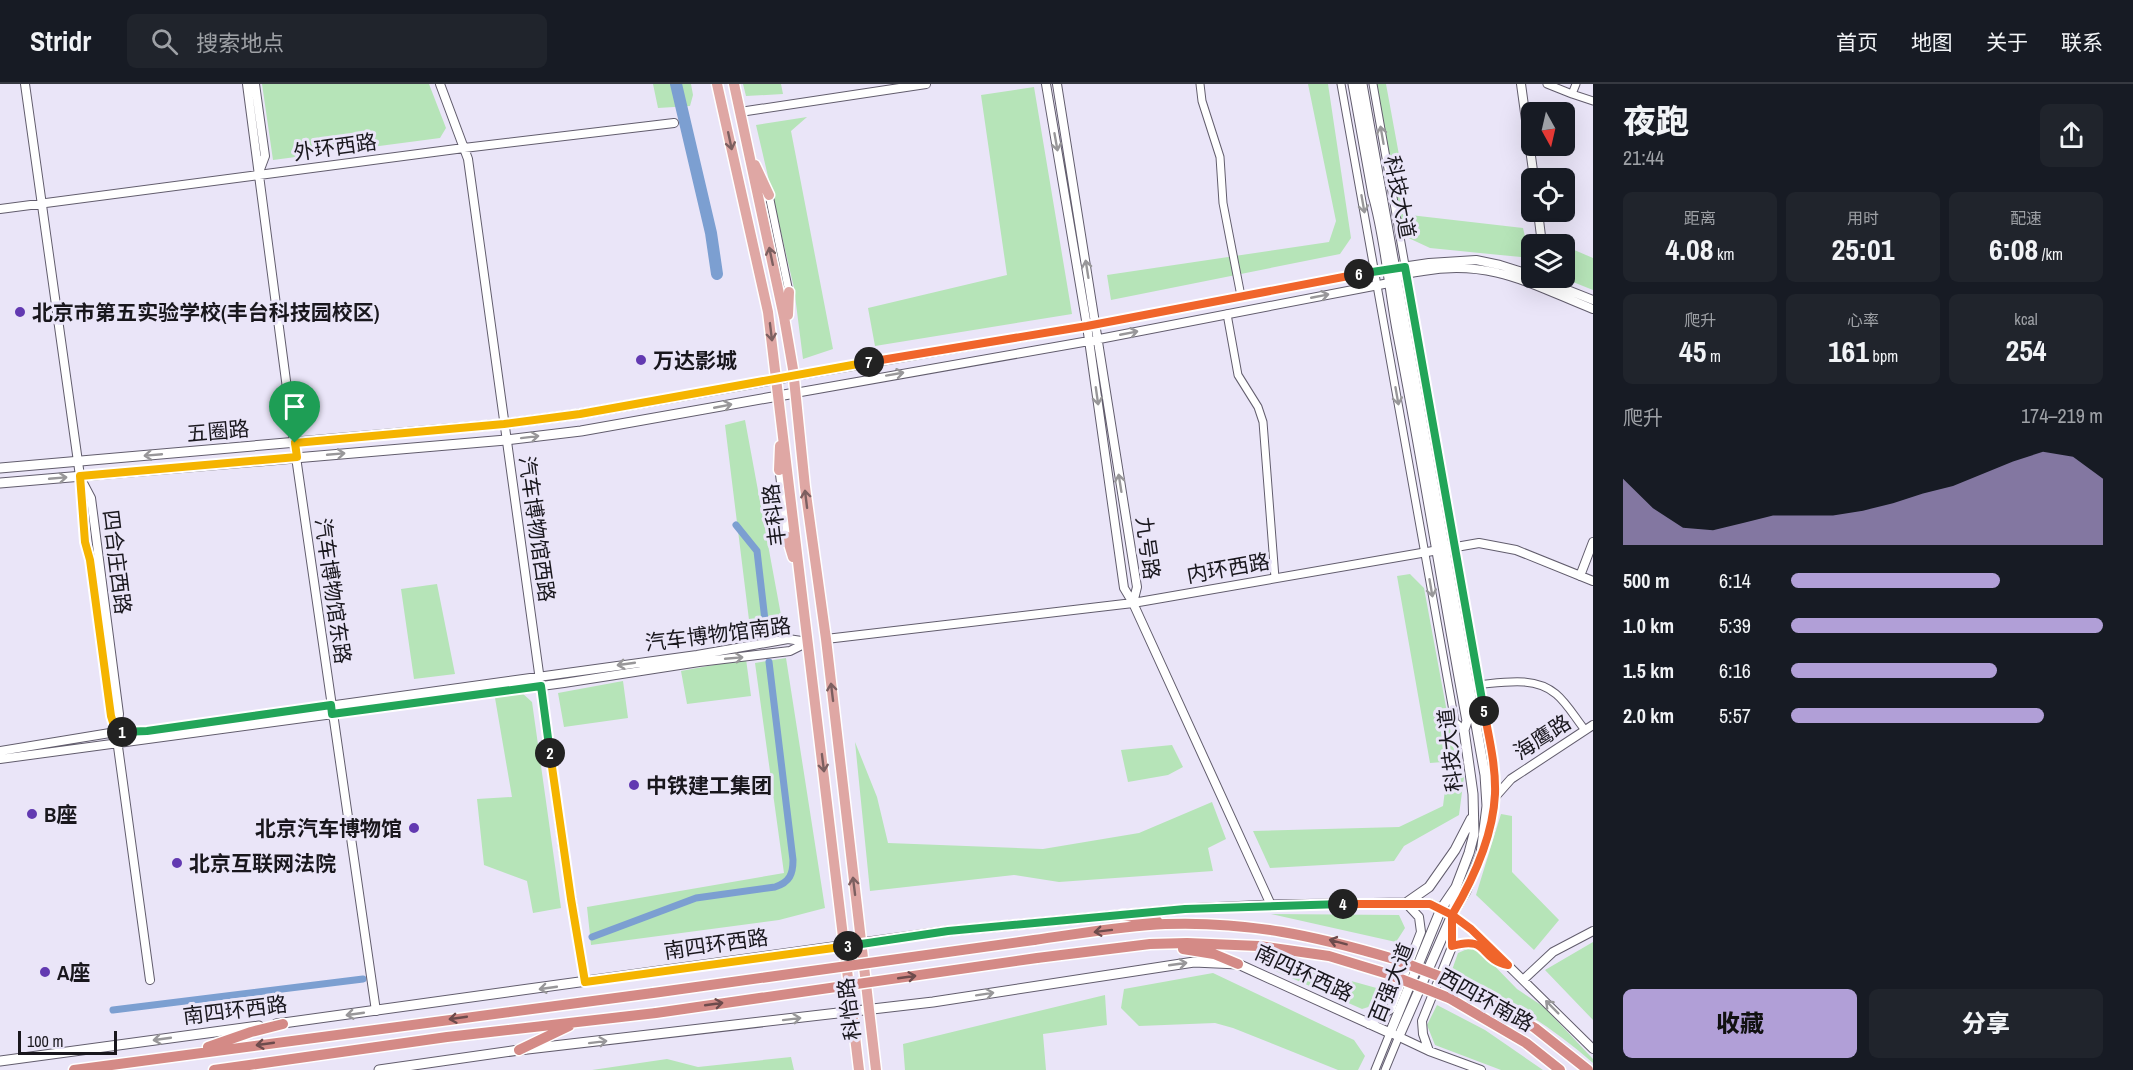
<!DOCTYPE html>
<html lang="zh">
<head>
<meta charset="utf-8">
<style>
	:root { --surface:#171b24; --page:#20242c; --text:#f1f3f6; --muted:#9ea1a6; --line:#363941; --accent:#b19fd7 }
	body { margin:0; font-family:"Archivo Narrow","Noto Sans SC",sans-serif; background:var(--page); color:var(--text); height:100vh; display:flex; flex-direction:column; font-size:22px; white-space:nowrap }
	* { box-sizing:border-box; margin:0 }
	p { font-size:20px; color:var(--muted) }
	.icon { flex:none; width:33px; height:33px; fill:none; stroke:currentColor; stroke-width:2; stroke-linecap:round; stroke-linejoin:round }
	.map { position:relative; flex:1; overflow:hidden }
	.side { display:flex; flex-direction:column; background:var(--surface); width:540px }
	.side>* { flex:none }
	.needle { width:39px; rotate:172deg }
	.buttons { position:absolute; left:1521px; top:18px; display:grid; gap:12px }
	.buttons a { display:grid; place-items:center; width:54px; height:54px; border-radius:9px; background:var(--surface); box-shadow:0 6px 24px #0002; font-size:30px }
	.scale { position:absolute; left:18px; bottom:15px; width:99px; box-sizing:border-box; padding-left:6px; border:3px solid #19171d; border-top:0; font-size:16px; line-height:21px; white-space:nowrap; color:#19171d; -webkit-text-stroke:4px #eae5f8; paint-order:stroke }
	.pin { position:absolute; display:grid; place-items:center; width:51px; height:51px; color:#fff; margin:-62px -26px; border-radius:50% 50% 50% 0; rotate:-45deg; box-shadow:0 0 6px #0007 }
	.pin .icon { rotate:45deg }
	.km { position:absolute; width:30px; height:30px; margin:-15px; border-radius:50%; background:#222; color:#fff; font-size:16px; line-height:30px; text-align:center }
	.round { display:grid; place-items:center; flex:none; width:63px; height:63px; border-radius:9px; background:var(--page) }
	.headline { display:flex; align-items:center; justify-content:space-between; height:102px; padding:0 30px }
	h1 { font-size:33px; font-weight:800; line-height:45px }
	.metrics { display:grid; grid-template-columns:repeat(3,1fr); gap:9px; height:102px; padding:6px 30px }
	.metrics div { display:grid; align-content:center; border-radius:9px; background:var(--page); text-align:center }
	.metrics b { font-size:30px; font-weight:800 }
	.metrics small { font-size:16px; font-weight:400 }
	.metrics p { font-size:16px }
	.chart { height:168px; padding:12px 30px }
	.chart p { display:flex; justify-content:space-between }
	.chart svg { width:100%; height:108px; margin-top:6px; fill:var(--accent); opacity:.7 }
	.primary-button { display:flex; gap:12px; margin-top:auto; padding:12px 30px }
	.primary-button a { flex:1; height:69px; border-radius:9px; background:var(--accent); color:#111; font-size:24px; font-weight:800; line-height:69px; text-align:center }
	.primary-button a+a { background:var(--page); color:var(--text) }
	ul { padding:0 30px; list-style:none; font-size:20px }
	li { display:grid; grid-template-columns:96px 72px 1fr; align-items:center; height:45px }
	li i { height:15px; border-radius:8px; background:var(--accent) }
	header { display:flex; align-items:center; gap:36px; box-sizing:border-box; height:84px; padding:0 30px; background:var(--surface); border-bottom:2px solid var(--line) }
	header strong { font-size:28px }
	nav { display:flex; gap:33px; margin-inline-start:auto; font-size:21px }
	.search { width:420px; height:54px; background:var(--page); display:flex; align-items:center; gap:15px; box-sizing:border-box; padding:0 21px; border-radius:9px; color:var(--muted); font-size:22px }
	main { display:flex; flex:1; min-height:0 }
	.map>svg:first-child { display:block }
	.green { fill:#b6e4b8 }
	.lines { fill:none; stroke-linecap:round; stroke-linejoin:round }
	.canal { stroke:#7c9fd1; stroke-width:7 }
	.river { stroke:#7c9fd1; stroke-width:12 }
	.minor-casing { stroke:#625d6d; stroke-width:9 }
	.tertiary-casing { stroke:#625d6d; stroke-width:10 }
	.secondary-casing { stroke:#625d6d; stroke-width:11 }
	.primary-casing { stroke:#fff; stroke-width:13 }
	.trunk-casing { stroke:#fff; stroke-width:13 }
	.minor { stroke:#fff; stroke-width:7 }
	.tertiary { stroke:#fff; stroke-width:8 }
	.secondary { stroke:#fff; stroke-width:9 }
	.primary { stroke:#dfa7a4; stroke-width:10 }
	.trunk { stroke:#d48a86; stroke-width:10 }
	.trunk-bridge-casing { stroke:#fff; stroke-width:13; stroke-linecap:butt }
	.trunk-bridge { stroke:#d48a86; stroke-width:10 }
	.oneway { stroke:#989799 }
	.oneway2 { stroke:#7c5f60 }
	.oneway3 { stroke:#6d4b4c }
	.split-1-casing { stroke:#fff; stroke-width:12 }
	.split-2-casing { stroke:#fff; stroke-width:12 }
	.split-3-casing { stroke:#fff; stroke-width:12 }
	.split-4-casing { stroke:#fff; stroke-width:12 }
	.split-5-casing { stroke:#fff; stroke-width:12 }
	.split-6-casing { stroke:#fff; stroke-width:12 }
	.split-7-casing { stroke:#fff; stroke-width:12 }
	.split-8-casing { stroke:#fff; stroke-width:12 }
	.split-1 { stroke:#f5b400; stroke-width:8 }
	.split-2 { stroke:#22a559; stroke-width:8 }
	.split-3 { stroke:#f5b400; stroke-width:8 }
	.split-4 { stroke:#22a559; stroke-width:8 }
	.split-5 { stroke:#f0652b; stroke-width:8 }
	.split-6 { stroke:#22a559; stroke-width:8 }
	.split-7 { stroke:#f0652b; stroke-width:8 }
	.split-8 { stroke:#f5b400; stroke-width:8 }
	.poi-dot { fill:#6239b1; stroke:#eae5f8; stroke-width:2 }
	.labels { text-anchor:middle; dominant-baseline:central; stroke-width:6; stroke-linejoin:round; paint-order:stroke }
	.street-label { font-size:21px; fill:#19171d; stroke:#eae5f8 }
	.poi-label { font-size:21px; font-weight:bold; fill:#19171d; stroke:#eae5f8; text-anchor:start }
</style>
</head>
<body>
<header>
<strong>Stridr</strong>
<div class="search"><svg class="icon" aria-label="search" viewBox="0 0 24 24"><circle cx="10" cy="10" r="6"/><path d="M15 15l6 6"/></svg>搜索地点</div>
<nav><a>首页</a><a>地图</a><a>关于</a><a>联系</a></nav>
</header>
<main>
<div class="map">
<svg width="1593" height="986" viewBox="0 0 1593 986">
	<rect width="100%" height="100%" fill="#eae5f8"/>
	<path class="green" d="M262,0H429L446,44L440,54L273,76Z
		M653,0H691L693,11L690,22L658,24Z
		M743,0H781L783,10L746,12Z
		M1308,0H1328L1351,154L1340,170L1111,216L1107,191L1329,158L1336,137Z
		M1376,0H1386L1410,131L1523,144L1530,174L1430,164L1402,151Z
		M1034,3L1072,230L875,262L868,224L1007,191L981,11Z
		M807,33L791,47L833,265L803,275L794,204L756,41Z
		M1565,162L1593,174V206L1563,194Z
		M745,336L783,542L750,544L725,341Z
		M1410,490L1424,504L1456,677L1430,679L1397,492Z
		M437,500L455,590L414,595L401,505Z
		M786,574L825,824L779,836L591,861L587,823L784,789L755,579Z
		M746,575L751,612L687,620L681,587Z
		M623,597L628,634L564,643L558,609Z
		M521,608L532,618L561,824L533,829L527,797L484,781L477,715L512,713L495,614Z
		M855,658L877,713L888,759L1043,765L1139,749L1212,718L1226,755L1208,764L1213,787L1059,798L1014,791L870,807Z
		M1172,661L1183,683L1168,691L1128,698L1121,666Z
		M1447,690L1464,693L1459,731L1404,762L1394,777L1270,784L1253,747L1399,743L1443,722Z
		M1501,730L1512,732V788L1559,836L1534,866L1476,811Z
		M1271,830L1399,831L1405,844L1396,858Z
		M1593,858V936L1545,886Z
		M1472,863L1478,865L1517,905L1544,923L1593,975V979C1550,941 1502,913 1452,886L1458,869Z
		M1253,877L1319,888L1380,905L1378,920L1362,925Z
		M1213,889L1354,956L1365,972L1358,986H1338L1233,944L1215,939L1139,942L1121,924L1124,905Z
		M1105,911L1107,941L1043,950L1046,986H905L903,960Z
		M1437,921L1485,946L1543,986H1501L1435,961L1427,941Z
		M791,973L794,986H592L667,975L698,983Z"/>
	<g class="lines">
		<path class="canal" d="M736,441L757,467L766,545
			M592,853L696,814L775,803C790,798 793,790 793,776L769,578
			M113,926L363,895"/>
		<path class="river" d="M676,0L711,149L717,190"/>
		<defs>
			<path id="minor" d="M1200,0L1202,17L1220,73L1223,119L1241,212
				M1341,0L1455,638L1464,646
				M1373,0L1492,674C1494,703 1498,738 1483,765
				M1547,0L1572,10
				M1576,0L1572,10L1593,17
				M769,111L789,208
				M1227,230L1238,291L1258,323L1263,338L1275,494
				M779,386L787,453
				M1475,601C1501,599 1534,591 1556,610C1567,619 1576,635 1585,646
				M1375,986L1390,949
				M1385,986L1399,952"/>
			<path id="tertiary" d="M25,0L80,392L85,458L90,476L111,631L116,648L150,896
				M247,0L296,373L376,927
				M255,0L265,72L259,88
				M440,0L468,75L563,763L585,898
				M1046,0L1087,242L1124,504L1133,519L1271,821
				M1057,0L1137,503L1133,519
				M1521,0L1534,94
				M740,28L926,0
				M0,125L464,64L674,39
				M1538,128L1542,160
				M1537,194L1593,216
				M794,292L1087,242L1375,187L1429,179L1476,176L1500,181L1532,191
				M795,309L1089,257L1389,199C1399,190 1410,189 1423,187C1492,175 1532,201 1593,225
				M81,395L91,414L119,630L117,645
				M1580,492L1593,458
				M826,555L1133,519L1479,459L1516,466L1593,497
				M0,667L116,648L147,647L697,571L788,555L808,558
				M0,675L564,599L699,578L790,567L808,558
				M1487,722L1511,695L1593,641
				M1441,825L1471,845L1593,965
				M1452,863V831L1456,804
				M1524,895L1553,868L1593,847
				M1369,940L1391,925L1421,848L1419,833L1406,819
				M1393,950L1429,967L1481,986
				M1429,967L1423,950L1422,937L1452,863C1490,851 1478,875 1508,881"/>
			<path id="secondary" d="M1362,0L1485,691L1487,722L1481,770L1466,807L1452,831L1399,952
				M0,384L504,340L580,330L794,292
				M0,399L506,356L581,347L795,309
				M1406,819L1429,803L1455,766L1471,735
				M276,940L948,847L1185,825L1271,821L1406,819L1430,820L1441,825
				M0,977L259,942
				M379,986L519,966L933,918L1194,878L1238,880L1390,949L1441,825L1456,803L1469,769L1474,750L1473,710L1464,646L1467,637C1443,508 1423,379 1398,251C1389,205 1386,156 1373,111L1353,0"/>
			<path id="primary" d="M717,0L768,228L859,986
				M734,0L784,233L793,285L805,403L826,555L876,986
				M755,81L769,111
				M788,231L789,208
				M779,386L780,362
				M787,453L793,473"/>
			<path id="trunk" d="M1122,831L1157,837
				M1034,856C1078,850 1122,842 1165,840C1247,837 1316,852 1394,875
				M1183,865L1214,870L1238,880
				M1037,874L1150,860L1187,859L1259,862L1329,872L1388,890
				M1457,899L1535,944L1588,986
				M1449,914L1526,959L1560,986
				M208,963L251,948L283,940
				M519,966L569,942
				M74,986L653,909
				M214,986L447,953L656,929"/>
		</defs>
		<use href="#minor" class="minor-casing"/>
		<use href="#tertiary" class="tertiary-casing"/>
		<use href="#secondary" class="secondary-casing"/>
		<use href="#primary" class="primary-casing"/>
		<use href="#trunk" class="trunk-casing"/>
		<use href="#minor" class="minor"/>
		<use href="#tertiary" class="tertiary"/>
		<use href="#secondary" class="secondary"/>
		<use href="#primary" class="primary"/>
		<use href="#trunk" class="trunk"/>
		<defs>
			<path id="trunk-bridge" d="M1394,875L1457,899
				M1388,890L1449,914
				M653,909L1034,856
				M656,929L1037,874"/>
		</defs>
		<use href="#trunk-bridge" class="trunk-bridge-casing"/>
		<use href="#trunk-bridge" class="trunk-bridge"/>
	</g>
	<defs><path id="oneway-shaft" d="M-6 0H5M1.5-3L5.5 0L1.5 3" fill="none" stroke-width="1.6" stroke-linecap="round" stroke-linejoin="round" transform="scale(1.5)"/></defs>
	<g class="oneway">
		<use href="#oneway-shaft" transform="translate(1382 51) rotate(-100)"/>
		<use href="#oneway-shaft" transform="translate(1056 58) rotate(80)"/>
		<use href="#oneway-shaft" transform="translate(1363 120) rotate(80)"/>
		<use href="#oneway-shaft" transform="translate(1087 185) rotate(-99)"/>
		<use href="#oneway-shaft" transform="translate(1320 212) rotate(-11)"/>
		<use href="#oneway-shaft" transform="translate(1129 249) rotate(-11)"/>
		<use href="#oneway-shaft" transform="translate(895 290) rotate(-10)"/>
		<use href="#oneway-shaft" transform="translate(1097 312) rotate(82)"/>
		<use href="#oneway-shaft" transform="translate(1397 312) rotate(80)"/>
		<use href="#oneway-shaft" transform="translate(723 322) rotate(-11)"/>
		<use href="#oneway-shaft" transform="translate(530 353) rotate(-7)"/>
		<use href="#oneway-shaft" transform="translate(336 370) rotate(-5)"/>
		<use href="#oneway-shaft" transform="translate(153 371) rotate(175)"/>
		<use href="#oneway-shaft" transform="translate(58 394) rotate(-5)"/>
		<use href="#oneway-shaft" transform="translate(1120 399) rotate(-99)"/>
		<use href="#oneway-shaft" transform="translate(1431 504) rotate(80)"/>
		<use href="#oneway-shaft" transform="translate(734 574) rotate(-5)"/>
		<use href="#oneway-shaft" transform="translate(626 580) rotate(172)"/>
		<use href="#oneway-shaft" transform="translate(1178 880) rotate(-8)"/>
		<use href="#oneway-shaft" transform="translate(548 904) rotate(172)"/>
		<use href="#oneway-shaft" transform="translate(985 910) rotate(-9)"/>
		<use href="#oneway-shaft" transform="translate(1552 923) rotate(-135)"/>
		<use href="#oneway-shaft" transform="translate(355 930) rotate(172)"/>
		<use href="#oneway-shaft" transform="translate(792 935) rotate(-7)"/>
		<use href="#oneway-shaft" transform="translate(162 955) rotate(172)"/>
		<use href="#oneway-shaft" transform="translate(598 958) rotate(-7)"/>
	</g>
	<g class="oneway2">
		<use href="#oneway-shaft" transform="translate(730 57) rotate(78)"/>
		<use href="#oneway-shaft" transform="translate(771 172) rotate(-102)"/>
		<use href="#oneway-shaft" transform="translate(771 248) rotate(83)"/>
		<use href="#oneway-shaft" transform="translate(806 415) rotate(-97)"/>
		<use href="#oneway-shaft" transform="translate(832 608) rotate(-97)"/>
		<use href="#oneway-shaft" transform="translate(823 679) rotate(83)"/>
		<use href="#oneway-shaft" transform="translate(854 802) rotate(-97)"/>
	</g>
	<g class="oneway3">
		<use href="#oneway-shaft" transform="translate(1103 847) rotate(173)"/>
		<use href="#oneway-shaft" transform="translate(1338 858) rotate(-165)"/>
		<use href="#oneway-shaft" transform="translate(907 893) rotate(-8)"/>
		<use href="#oneway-shaft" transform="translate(714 920) rotate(-8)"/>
		<use href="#oneway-shaft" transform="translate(458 934) rotate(172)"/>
		<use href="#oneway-shaft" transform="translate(265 960) rotate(172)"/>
	</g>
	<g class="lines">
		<defs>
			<path id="split-1" d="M122,648H116L111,632L90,476L85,458L80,392L297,373L295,359"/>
			<path id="split-2" d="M122,648L147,647L331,621L332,630L541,602L550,669"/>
			<path id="split-3" d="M550,669L571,815L585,898L848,862"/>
			<path id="split-4" d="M848,862L948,847L1185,825L1343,820"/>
			<path id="split-5" d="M1343,820H1430L1452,831V862C1490,851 1478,875 1508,881L1471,845L1452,831C1474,794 1493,753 1495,710C1496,682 1489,654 1484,627"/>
			<path id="split-6" d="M1359,190L1405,183L1484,627"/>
			<path id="split-7" d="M869,278L1087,242L1359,190"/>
			<path id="split-8" d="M295,359L504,340L580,330L869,278"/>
		</defs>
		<use href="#split-1" class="split-1-casing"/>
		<use href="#split-2" class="split-2-casing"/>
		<use href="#split-3" class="split-3-casing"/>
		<use href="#split-4" class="split-4-casing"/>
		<use href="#split-5" class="split-5-casing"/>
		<use href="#split-6" class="split-6-casing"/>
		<use href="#split-7" class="split-7-casing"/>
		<use href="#split-8" class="split-8-casing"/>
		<use href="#split-1" class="split-1"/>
		<use href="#split-2" class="split-2"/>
		<use href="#split-3" class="split-3"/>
		<use href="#split-4" class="split-4"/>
		<use href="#split-5" class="split-5"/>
		<use href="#split-6" class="split-6"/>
		<use href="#split-7" class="split-7"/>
		<use href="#split-8" class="split-8"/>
	</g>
	<g class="poi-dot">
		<circle cx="20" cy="228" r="6"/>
		<circle cx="641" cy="276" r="6"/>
		<circle cx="634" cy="701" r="6"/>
		<circle cx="32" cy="730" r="6"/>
		<circle cx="414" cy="744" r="6"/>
		<circle cx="177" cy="779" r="6"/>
		<circle cx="45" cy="888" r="6"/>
	</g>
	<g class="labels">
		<g class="street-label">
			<text transform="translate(335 63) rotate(-8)">外环西路</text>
			<text transform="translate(1400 113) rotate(79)">科技大道</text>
			<text transform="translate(218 347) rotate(-5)">五圈路</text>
			<text transform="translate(774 431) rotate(-97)">丰科路</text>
			<text transform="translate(537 445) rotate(82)">汽车博物馆西路</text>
			<text transform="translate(1148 464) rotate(82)">九号路</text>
			<text transform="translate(117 478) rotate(83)">四合庄西路</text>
			<text transform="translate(1228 484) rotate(-10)">内环西路</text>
			<text transform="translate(333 507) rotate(82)">汽车博物馆东路</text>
			<text transform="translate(718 550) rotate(-7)">汽车博物馆南路</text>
			<text transform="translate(1542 653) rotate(-33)">海鹰路</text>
			<text transform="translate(1450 666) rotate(-96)">科技大道</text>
			<text transform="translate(716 860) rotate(-8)">南四环西路</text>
			<text transform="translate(1304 889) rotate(25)">南四环西路</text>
			<text transform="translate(1391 899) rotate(-68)">百强大道</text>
			<text transform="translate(1486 916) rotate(29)">西四环南路</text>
			<text transform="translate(849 925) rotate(-97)">科怡路</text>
			<text transform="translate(235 926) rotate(-7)">南四环西路</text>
		</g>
		<g class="poi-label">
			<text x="32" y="228">北京市第五实验学校(丰台科技园校区)</text>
			<text x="653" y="276">万达影城</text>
			<text x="646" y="701">中铁建工集团</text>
			<text x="44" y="730">B座</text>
			<text x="402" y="744" text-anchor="end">北京汽车博物馆</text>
			<text x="189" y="779">北京互联网法院</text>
			<text x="57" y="888">A座</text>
		</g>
	</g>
</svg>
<div class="buttons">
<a><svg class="needle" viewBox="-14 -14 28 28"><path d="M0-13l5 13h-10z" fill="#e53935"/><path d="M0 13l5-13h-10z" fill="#9ea1a6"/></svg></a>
<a><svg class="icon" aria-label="locate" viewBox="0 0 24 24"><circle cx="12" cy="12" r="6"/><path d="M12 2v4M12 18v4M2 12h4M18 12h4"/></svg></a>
<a><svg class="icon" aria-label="layers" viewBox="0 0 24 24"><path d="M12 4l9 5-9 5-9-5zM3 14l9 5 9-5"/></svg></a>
</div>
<div class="scale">100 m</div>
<div class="pin" style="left:295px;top:359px;background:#1e9e55"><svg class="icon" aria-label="arrive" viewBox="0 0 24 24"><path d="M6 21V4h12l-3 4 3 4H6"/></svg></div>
<b class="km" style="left:122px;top:648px">1</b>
<b class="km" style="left:550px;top:669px">2</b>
<b class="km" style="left:848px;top:862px">3</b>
<b class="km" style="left:1343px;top:820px">4</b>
<b class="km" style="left:1484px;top:627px">5</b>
<b class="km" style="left:1359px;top:190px">6</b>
<b class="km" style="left:869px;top:278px">7</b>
</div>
<section class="side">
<div class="headline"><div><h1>夜跑</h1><p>21:44</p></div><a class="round"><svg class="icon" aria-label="share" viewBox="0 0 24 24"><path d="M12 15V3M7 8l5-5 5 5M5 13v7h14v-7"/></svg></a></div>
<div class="metrics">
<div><p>距离</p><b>4.08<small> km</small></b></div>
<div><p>用时</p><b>25:01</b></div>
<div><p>配速</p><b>6:08<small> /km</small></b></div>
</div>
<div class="metrics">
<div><p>爬升</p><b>45<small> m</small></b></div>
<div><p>心率</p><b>161<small> bpm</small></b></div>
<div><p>kcal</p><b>254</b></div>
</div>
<div class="chart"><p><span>爬升</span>174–219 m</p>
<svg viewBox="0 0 160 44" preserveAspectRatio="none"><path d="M0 44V17L10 29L20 37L30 38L40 35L50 32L60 32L70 32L80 30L90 27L100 23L110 20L120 15L130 10L140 6L150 8L160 17V44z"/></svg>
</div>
<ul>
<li><b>500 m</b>6:14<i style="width:67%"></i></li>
<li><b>1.0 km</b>5:39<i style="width:100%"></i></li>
<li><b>1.5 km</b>6:16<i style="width:66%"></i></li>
<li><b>2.0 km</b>5:57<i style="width:81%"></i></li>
</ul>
<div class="primary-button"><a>收藏</a><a>分享</a></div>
</section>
</main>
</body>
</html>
